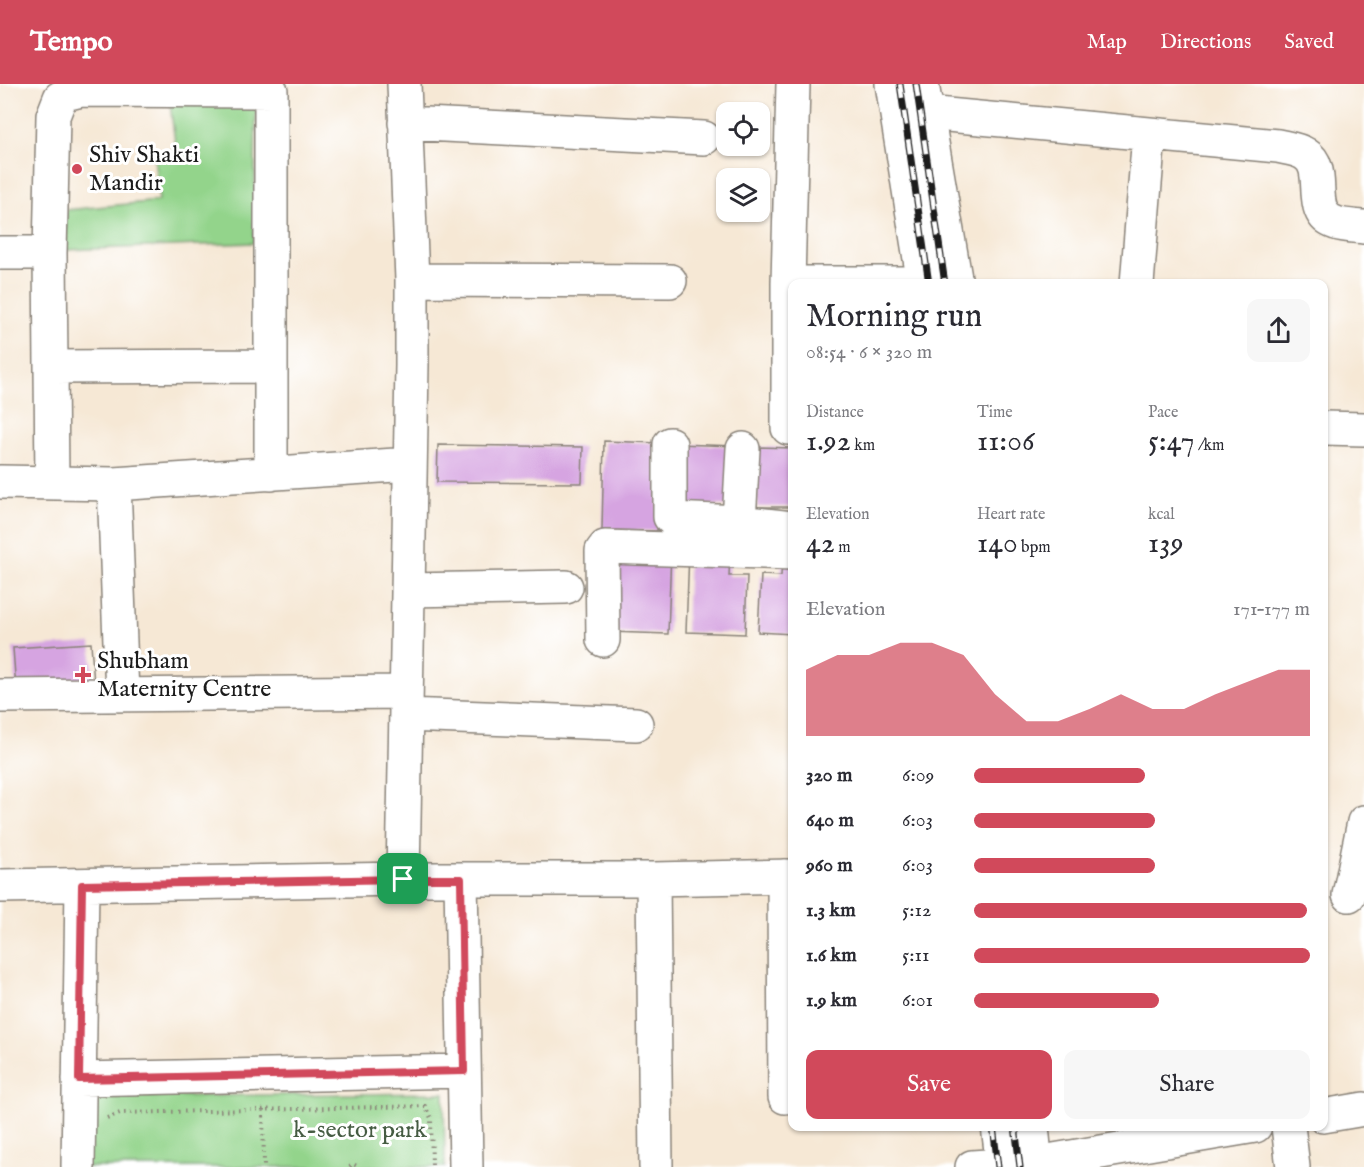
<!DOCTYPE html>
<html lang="en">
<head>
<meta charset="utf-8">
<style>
	:root { --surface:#fff; --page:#f7f7f7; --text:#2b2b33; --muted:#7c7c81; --accent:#d1495b }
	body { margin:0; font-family:"IM FELL English",serif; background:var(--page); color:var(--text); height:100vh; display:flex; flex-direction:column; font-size:22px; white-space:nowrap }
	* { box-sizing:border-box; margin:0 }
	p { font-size:20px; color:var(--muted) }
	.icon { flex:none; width:33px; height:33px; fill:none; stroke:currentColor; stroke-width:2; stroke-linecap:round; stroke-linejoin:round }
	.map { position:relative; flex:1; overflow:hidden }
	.details { position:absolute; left:788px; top:195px; width:540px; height:852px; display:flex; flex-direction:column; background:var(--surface); border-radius:12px; box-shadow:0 2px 4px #0004 }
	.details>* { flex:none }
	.tools { position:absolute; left:716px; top:18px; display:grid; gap:12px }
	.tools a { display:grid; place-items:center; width:54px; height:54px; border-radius:12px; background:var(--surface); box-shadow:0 2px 4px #0004; font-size:30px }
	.pin { position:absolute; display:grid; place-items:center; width:51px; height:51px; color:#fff; margin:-26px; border-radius:12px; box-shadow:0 3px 9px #0006 }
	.round { display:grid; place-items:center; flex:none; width:63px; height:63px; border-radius:12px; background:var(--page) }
	.head { display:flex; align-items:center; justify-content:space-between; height:102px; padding:0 18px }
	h1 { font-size:33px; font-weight:600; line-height:45px }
	.stats { display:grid; grid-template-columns:repeat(3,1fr); gap:9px; height:102px; padding:6px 18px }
	.stats div { display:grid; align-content:center }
	.stats b { font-size:30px; font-weight:600 }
	.stats small { font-size:16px; font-weight:400 }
	.stats p { font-size:16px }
	.chart { height:168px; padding:12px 18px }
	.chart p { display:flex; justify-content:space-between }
	.chart svg { width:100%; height:108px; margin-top:6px; fill:var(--accent); opacity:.7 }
	.action { display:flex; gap:12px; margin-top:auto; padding:12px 18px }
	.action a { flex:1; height:69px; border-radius:12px; background:var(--accent); color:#fff; font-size:24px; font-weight:600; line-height:69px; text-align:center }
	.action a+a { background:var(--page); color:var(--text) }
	ul { padding:0 18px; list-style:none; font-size:20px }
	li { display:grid; grid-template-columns:96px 72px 1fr; align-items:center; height:45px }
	li i { height:15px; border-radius:8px; background:var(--accent) }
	header { display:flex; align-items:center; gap:36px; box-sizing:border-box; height:84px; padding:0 30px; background:var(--accent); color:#fff }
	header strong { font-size:28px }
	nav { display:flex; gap:33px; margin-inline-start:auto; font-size:21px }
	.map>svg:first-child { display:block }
	.green { fill:#93d48b; stroke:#587854; stroke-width:1.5 }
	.building { fill:#d6a4e1 }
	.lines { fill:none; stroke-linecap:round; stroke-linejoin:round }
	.minor-casing { stroke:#898278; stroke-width:36 }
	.major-casing { stroke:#898278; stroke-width:36 }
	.path { stroke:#898278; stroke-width:4; stroke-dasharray:1.5 4.5; stroke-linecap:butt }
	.minor { stroke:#fff; stroke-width:33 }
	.major { stroke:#fff; stroke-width:33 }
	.rail-casing { stroke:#1c1c1c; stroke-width:7 }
	.rail { stroke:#fff; stroke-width:4.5; stroke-dasharray:14; stroke-linecap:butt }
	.route-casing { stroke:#fff; stroke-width:12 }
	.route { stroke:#d1495b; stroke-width:8 }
	.poi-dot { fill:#d1495b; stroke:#fff; stroke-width:2 }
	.labels { text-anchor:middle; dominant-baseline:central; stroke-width:6; stroke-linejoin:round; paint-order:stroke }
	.poi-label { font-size:24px; fill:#1c1c1c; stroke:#fff; text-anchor:start }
	.park-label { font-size:24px; fill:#465c43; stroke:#fff }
</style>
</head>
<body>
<header>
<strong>Tempo</strong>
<nav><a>Map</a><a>Directions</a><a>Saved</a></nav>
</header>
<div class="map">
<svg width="1364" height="1083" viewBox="0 0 1364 1083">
	<rect width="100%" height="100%" fill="#fff"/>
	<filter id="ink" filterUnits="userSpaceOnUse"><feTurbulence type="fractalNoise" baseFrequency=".0167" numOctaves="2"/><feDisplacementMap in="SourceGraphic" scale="12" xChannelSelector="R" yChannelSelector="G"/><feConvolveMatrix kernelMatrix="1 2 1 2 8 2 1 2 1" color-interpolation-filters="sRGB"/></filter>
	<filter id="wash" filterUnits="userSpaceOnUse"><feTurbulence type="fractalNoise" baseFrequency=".008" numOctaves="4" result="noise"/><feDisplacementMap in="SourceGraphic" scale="24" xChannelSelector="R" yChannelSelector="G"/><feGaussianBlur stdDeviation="1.35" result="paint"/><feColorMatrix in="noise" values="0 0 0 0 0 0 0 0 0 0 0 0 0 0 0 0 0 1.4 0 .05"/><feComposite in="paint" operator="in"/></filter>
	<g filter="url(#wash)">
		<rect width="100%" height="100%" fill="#f6e8d5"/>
		<path class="green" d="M169,12L256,23L254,159L66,166V126L159,117L154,72L176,66Z
			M444,1009L445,1083H82L81,1013Z"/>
		<g id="blocks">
			<path class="building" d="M604,357L659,359L657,447L602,446Z
				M675,360L738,362L737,422L673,420Z
				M438,361L583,363L582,399L437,398Z
				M758,363L792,364V423H757Z
				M613,465L671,467L668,550L610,548Z
				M689,468L730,470L729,492H747L745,550L686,548Z
				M782,473L792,474V550L758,548L761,491L781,492Z
				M91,559L94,600L16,605L13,564Z"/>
		</g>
	</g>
	<g filter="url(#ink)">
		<use href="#blocks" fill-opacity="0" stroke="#898278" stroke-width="1.5"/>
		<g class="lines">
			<defs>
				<path id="minor" d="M926,29L1278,62C1286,64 1298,65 1305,70C1330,85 1304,129 1336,139C1344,142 1355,142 1364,143
					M405,39L704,54
					M0,169H50
					M412,196L670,197
					M788,199H924
					M1137,200L1149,50
					M51,283L271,282
					M788,344V199L793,0
					M1323,344L1364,345
					M670,360V433L672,435L739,438L792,444
					M0,398L114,400L410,380
					M52,399L50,169L53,32L60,14L69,9L82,6L271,7V390
					M114,400L122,611
					M739,438L743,365
					M408,506L566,503
					M603,556L602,467L605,463L792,469
					M0,612L406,608
					M406,631L636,640
					M784,792L785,1013
					M403,795L412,281V196L404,0
					M461,795L466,1083
					M653,795L656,1083
					M0,802L403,795H653L792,792
					M1349,811L1364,738
					M79,995L464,987
					M1323,1032L1364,1025
					M1288,1042L1293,1083
					M1036,1079L1255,1042
					M78,1083L82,801
					M972,1083L1003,1081"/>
				<path id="major" d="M892,0L924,200
					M922,0L956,200
					M998,1042L1003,1083
					M1032,1042L1036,1083"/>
			</defs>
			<use href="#minor" class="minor-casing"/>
			<use href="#major" class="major-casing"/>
			<path class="path" d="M263,1026L264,1083
				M107,1034L120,1029L425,1022L431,1034L432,1083
				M350,1083L353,1080L359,1083"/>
			<use href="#minor" class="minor"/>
			<use href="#major" class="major"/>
			<defs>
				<path id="rail" d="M900,0L929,200
					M916,0L945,200
					M993,1042L998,1083
					M1015,1042L1020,1083"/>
			</defs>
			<use href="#rail" class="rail-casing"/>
			<use href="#rail" class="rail"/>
		</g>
	</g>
	<g class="lines" filter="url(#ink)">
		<defs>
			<path id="route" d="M403,795H461L464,987L79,995L82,801Z"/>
		</defs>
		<use href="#route" class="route-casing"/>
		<use href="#route" class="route"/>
	</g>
	<g class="poi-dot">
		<circle cx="77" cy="85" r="6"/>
		<path d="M80 582h6v6h6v6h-6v6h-6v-6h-6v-6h6z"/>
	</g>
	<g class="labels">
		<g class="poi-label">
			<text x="89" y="71">Shiv Shakti<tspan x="89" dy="28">Mandir</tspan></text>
			<text x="97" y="577">Shubham<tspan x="97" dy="28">Maternity Centre</tspan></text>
		</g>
		<g class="park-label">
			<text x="360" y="1046">k-sector park</text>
		</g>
	</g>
</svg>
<div class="tools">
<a><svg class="icon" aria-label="locate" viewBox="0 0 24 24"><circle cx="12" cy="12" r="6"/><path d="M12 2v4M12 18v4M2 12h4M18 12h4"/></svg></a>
<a><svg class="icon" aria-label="layers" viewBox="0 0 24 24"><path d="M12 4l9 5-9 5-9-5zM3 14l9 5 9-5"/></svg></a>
</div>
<div class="pin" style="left:403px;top:795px;background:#1e9e55"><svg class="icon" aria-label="arrive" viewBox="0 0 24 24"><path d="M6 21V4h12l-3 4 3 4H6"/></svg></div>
<section class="details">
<div class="head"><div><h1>Morning run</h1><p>08:54 · 6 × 320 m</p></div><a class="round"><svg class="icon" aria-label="share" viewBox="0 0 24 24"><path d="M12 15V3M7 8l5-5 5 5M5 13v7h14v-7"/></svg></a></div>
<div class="stats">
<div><p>Distance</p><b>1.92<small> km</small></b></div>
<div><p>Time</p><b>11:06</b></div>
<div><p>Pace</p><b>5:47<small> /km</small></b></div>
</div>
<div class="stats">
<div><p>Elevation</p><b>42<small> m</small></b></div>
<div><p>Heart rate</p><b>140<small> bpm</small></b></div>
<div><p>kcal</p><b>139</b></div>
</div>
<div class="chart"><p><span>Elevation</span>171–177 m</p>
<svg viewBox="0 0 160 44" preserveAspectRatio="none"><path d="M0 44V17L10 11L20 11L30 6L40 6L50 11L60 27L70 38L80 38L90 33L100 27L110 33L120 33L130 27L140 22L150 17L160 17V44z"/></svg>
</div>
<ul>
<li><b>320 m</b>6:09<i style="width:51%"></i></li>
<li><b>640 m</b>6:03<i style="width:54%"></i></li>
<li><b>960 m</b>6:03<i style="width:54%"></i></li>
<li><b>1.3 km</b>5:12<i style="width:99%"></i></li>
<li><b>1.6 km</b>5:11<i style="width:100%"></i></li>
<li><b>1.9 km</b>6:01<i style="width:55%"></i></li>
</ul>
<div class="action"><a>Save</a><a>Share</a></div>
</section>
</div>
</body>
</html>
